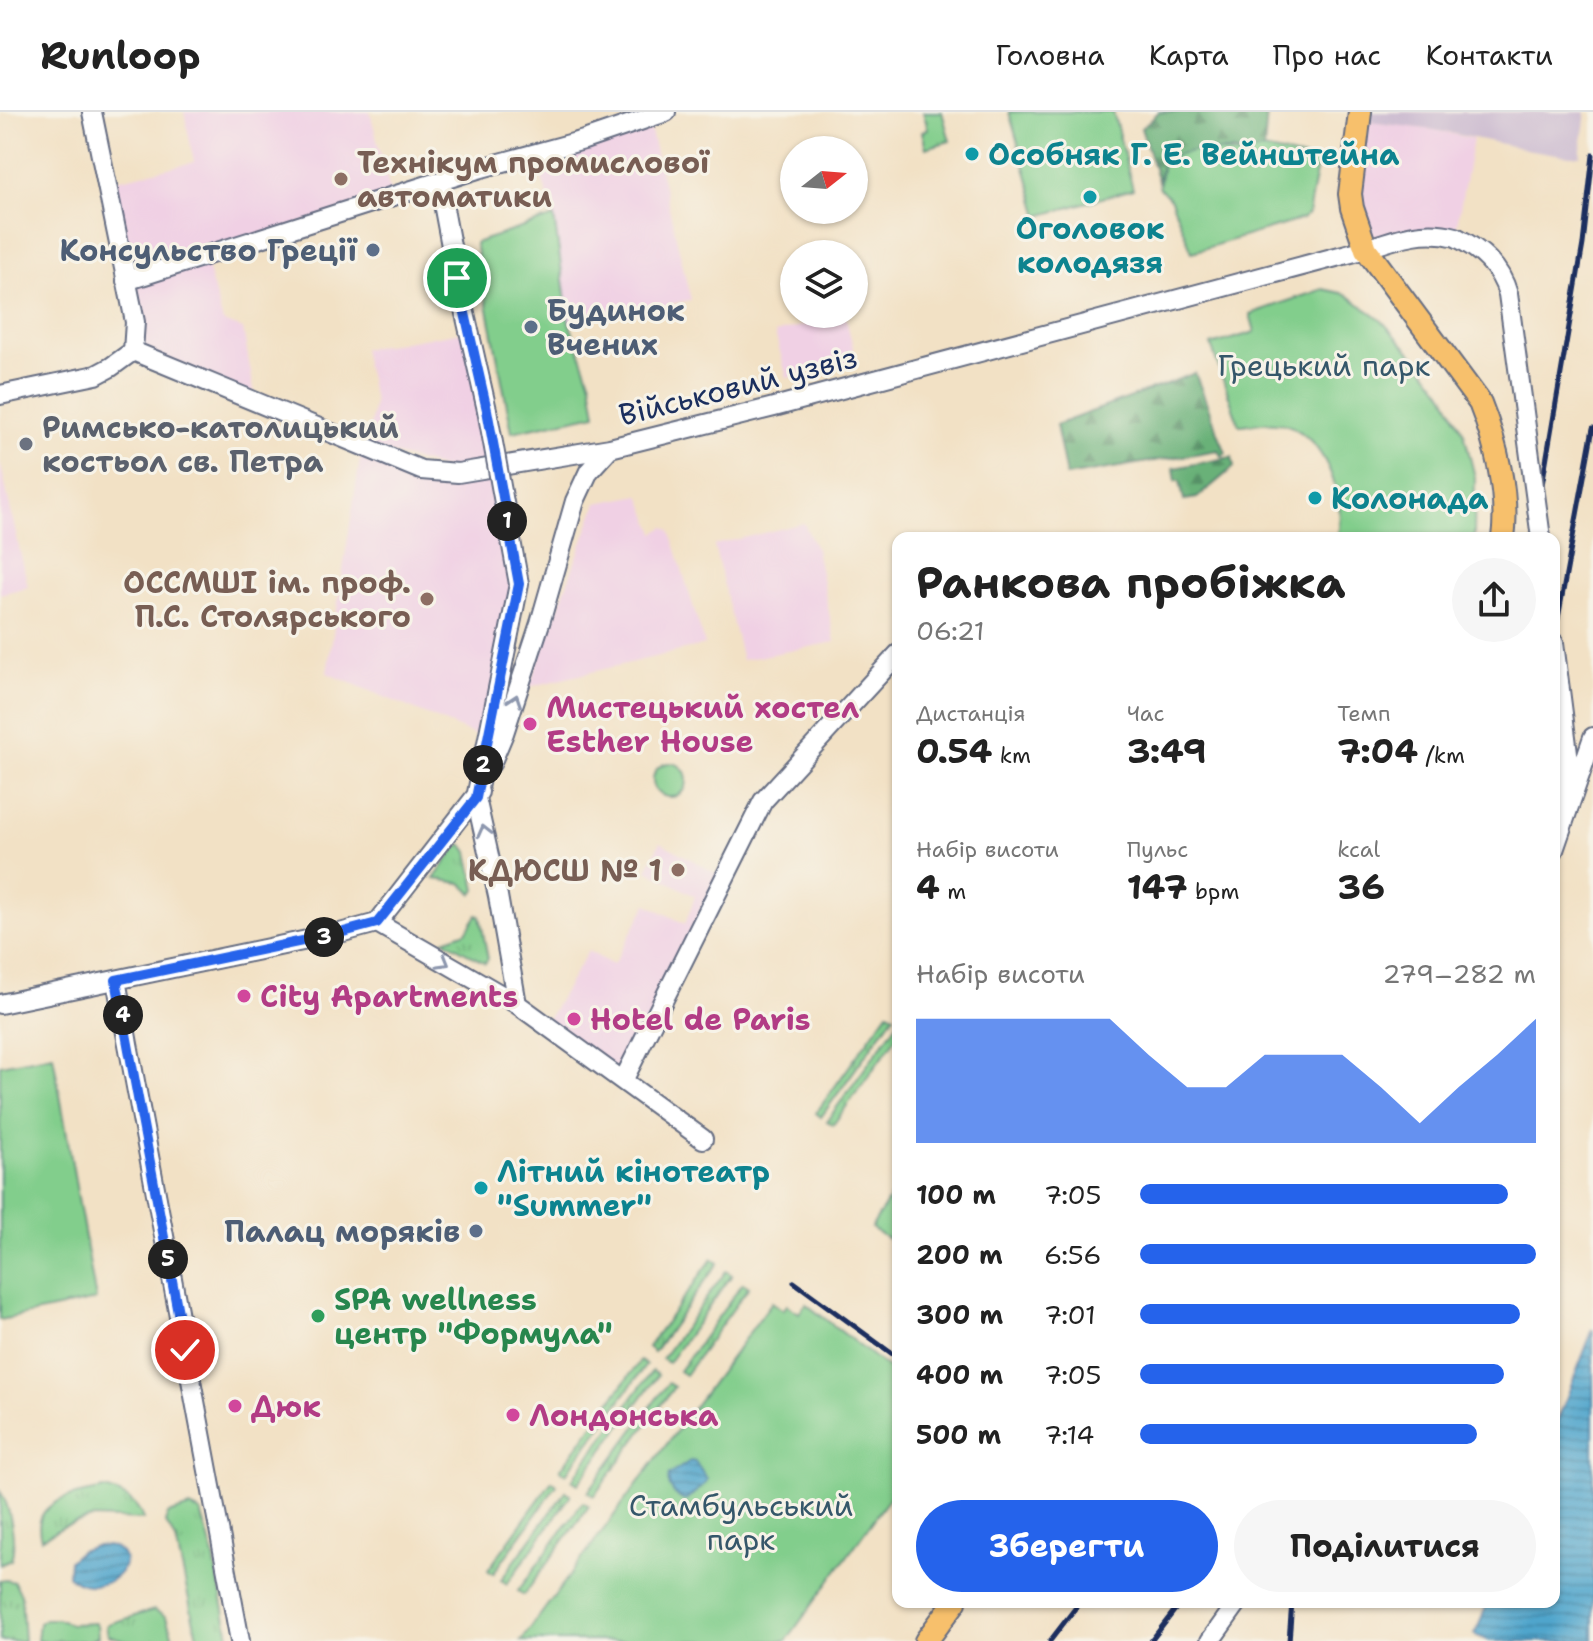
<!DOCTYPE html>
<html lang="uk">
<head>
<meta charset="utf-8">
<style>
	:root { --surface:#fff; --page:#f6f6f6; --text:#222; --muted:#767676; --line:#e0e0e0; --accent:#2563eb }
	body { margin:0; font-family:"Shantell Sans",sans-serif; background:var(--page); color:var(--text); height:100vh; display:flex; flex-direction:column; font-size:30px; white-space:nowrap }
	* { box-sizing:border-box; margin:0 }
	p { font-size:26px; color:var(--muted) }
	.icon { flex:none; width:44px; height:44px; fill:none; stroke:currentColor; stroke-width:2; stroke-linecap:round; stroke-linejoin:round }
	.map { position:relative; flex:1; overflow:hidden }
	.sheet { position:absolute; left:892px; top:420px; width:668px; height:1076px; display:flex; flex-direction:column; background:var(--surface); border-radius:16px; box-shadow:0 2px 6px #0004 }
	.sheet>* { flex:none }
	.needle { width:52px; rotate:73deg }
	.buttons { position:absolute; left:780px; top:24px; display:grid; gap:16px }
	.buttons a { display:grid; place-items:center; width:88px; height:88px; border-radius:50%; background:var(--surface); box-shadow:0 2px 6px #0004; font-size:40px }
	.pin { position:absolute; display:grid; place-items:center; width:68px; height:68px; color:#fff; margin:-34px; border:4px solid #fff; border-radius:50%; box-shadow:0 2px 8px #0007 }
	.km { position:absolute; width:40px; height:40px; margin:-20px; border-radius:50%; background:#222; color:#fff; font-size:22px; line-height:40px; text-align:center }
	.round { display:grid; place-items:center; flex:none; width:84px; height:84px; border-radius:42px; background:var(--page) }
	.overview { display:flex; align-items:center; justify-content:space-between; height:136px; padding:0 24px }
	h1 { font-size:44px; font-weight:700; line-height:60px }
	.metrics { display:grid; grid-template-columns:repeat(3,1fr); gap:12px; height:136px; padding:8px 24px }
	.metrics div { display:grid; align-content:center }
	.metrics b { font-size:34px; font-weight:700 }
	.metrics small { font-size:22px; font-weight:400 }
	.metrics p { font-size:22px }
	.chart { height:224px; padding:16px 24px }
	.chart p { display:flex; justify-content:space-between }
	.chart svg { width:100%; height:144px; margin-top:8px; fill:var(--accent); opacity:.7 }
	.action { display:flex; gap:16px; margin-top:auto; padding:16px 24px }
	.action a { flex:1; height:92px; border-radius:48px; background:var(--accent); color:#fff; font-size:32px; font-weight:700; line-height:92px; text-align:center }
	.action a+a { background:var(--page); color:var(--text) }
	ul { padding:0 24px; list-style:none; font-size:26px }
	li { display:grid; grid-template-columns:128px 96px 1fr; align-items:center; height:60px }
	li i { height:20px; border-radius:10px; background:var(--accent) }
	header { display:flex; align-items:center; gap:48px; box-sizing:border-box; height:112px; padding:0 40px; background:var(--surface); border-bottom:2px solid var(--line) }
	header strong { font-size:38px }
	nav { display:flex; gap:44px; margin-inline-start:auto; font-size:28px }
	.map>svg:first-child { display:block }
	.built { fill:#f0d0e4 }
	.industrial { fill:#cebed1 }
	.grass { fill:url(#grass-tufts); stroke:#4e7e75; stroke-width:2 }
	.forest { fill:url(#forest-firs); stroke:#42706b; stroke-width:2 }
	.green { fill:#82ce8c; stroke:#4e7e75; stroke-width:2 }
	.water { fill:url(#water-rules); stroke:#356a95; stroke-width:2 }
	.lines { fill:none; stroke-linecap:round; stroke-linejoin:round }
	.minor-casing { stroke:#666d82; stroke-width:22 }
	.major-casing { stroke:#666d82; stroke-width:26 }
	.minor { stroke:#fff; stroke-width:18 }
	.major { stroke:#f7c06c; stroke-width:22 }
	.rail { stroke:#1b2f5e; stroke-width:5 }
	.minor-bridge-casing { stroke:#666d82; stroke-width:22; stroke-linecap:butt }
	.minor-bridge { stroke:#fff; stroke-width:18 }
	.oneway { stroke:#8d97ae }
	.route-casing { stroke:#fff; stroke-width:16 }
	.route { stroke:#2563eb; stroke-width:10 }
	.culture-dot { fill:#0f9aa8; stroke:#f7f3e8; stroke-width:3 }
	.education-dot { fill:#8d6e63; stroke:#f7f3e8; stroke-width:3 }
	.service-dot { fill:#5c6f8a; stroke:#f7f3e8; stroke-width:3 }
	.worship-dot { fill:#6b7280; stroke:#f7f3e8; stroke-width:3 }
	.hotel-dot { fill:#d1479c; stroke:#f7f3e8; stroke-width:3 }
	.leisure-dot { fill:#2e9e5b; stroke:#f7f3e8; stroke-width:3 }
	.labels { text-anchor:middle; dominant-baseline:central; stroke-width:6; stroke-linejoin:round; paint-order:stroke }
	.culture-label { font-size:30px; font-weight:bold; fill:#0d838f; stroke:#f7f3e8; text-anchor:start }
	.education-label { font-size:30px; font-weight:bold; fill:#785e54; stroke:#f7f3e8; text-anchor:end }
	.service-label { font-size:30px; font-weight:bold; fill:#4e5e75; stroke:#f7f3e8; text-anchor:end }
	.park-label { font-size:30px; fill:#35576a; stroke:#f7f3e8 }
	.street-label { font-size:30px; fill:#1b2f5e; stroke:#f7f3e8 }
	.worship-label { font-size:30px; font-weight:bold; fill:#5b616d; stroke:#f7f3e8; text-anchor:start }
	.hotel-label { font-size:30px; font-weight:bold; fill:#b23c85; stroke:#f7f3e8; text-anchor:start }
	.leisure-label { font-size:30px; font-weight:bold; fill:#27864d; stroke:#f7f3e8; text-anchor:start }
</style>
</head>
<body>
<header>
<strong>Runloop</strong>
<nav><a>Головна</a><a>Карта</a><a>Про нас</a><a>Контакти</a></nav>
</header>
<div class="map">
<svg width="1593" height="1529" viewBox="0 0 1593 1529">
	<defs>
		<pattern id="grass-tufts" width="24" height="20" patternUnits="userSpaceOnUse" patternTransform="scale(2)"><rect width="24" height="20" fill="#82ce8c"/><path d="M3 7l-1-3M5 7V3M7 7l1-3M15 17l-1-3M17 17v-4M19 17l1-3" fill="none" stroke="#70b17b"/></pattern>
		<pattern id="forest-firs" width="22" height="20" patternUnits="userSpaceOnUse" patternTransform="scale(2)"><rect width="22" height="20" fill="#69b178"/><path d="M5 1l3.5 6h-7zM16 11l3.5 6h-7z" fill="#569066"/></pattern>
		<pattern id="water-rules" width="6" height="5" patternUnits="userSpaceOnUse" patternTransform="scale(2)"><rect width="6" height="5" fill="#4fa5cc"/><path d="M0 2.5h6" fill="none" stroke="#4187a9"/></pattern>
	</defs>
	<rect width="100%" height="100%" fill="#f7f3e8"/>
	<filter id="ink" filterUnits="userSpaceOnUse"><feTurbulence type="fractalNoise" baseFrequency=".0125" numOctaves="2"/><feDisplacementMap in="SourceGraphic" scale="16" xChannelSelector="R" yChannelSelector="G"/><feConvolveMatrix kernelMatrix="1 2 1 2 8 2 1 2 1" color-interpolation-filters="sRGB"/></filter>
	<filter id="wash" filterUnits="userSpaceOnUse"><feTurbulence type="fractalNoise" baseFrequency=".006" numOctaves="4" result="noise"/><feDisplacementMap in="SourceGraphic" scale="32" xChannelSelector="R" yChannelSelector="G"/><feGaussianBlur stdDeviation="1.8" result="paint"/><feColorMatrix in="noise" values="0 0 0 0 0 0 0 0 0 0 0 0 0 0 0 0 0 1.4 0 .05"/><feComposite in="paint" operator="in"/></filter>
	<g filter="url(#wash)">
		<rect width="100%" height="100%" fill="#f2e1c5"/>
		<path class="built" d="M184,0H370L391,83L127,165L108,70L194,50Z
			M648,7L691,188L669,192L668,199L659,202L653,194L569,210L554,105L535,43Z
			M1361,9L1435,18L1473,27L1455,123L1366,136L1354,95Z
			M205,148L223,210L243,217L256,289L135,238L128,170Z
			M845,202L856,248L787,266L775,221Z
			M468,219L495,354L459,360L367,335L374,288L362,237Z
			M362,335L421,359L496,357L517,472L487,628L327,561Z
			M0,350L28,475L0,482Z
			M640,383L655,421L665,415L670,418L705,533L529,575L597,391Z
			M804,411L816,437L835,530L742,548L714,433Z
			M660,730L721,764L622,964L546,910L588,839L613,853L647,792L685,812L695,784L647,758Z"/>
		<path class="industrial" d="M1362,0H1586L1580,44H1570L1531,38L1435,18L1361,9Z"/>
		<path class="grass" d="M923,0H942L950,29L926,36L922,20L928,17Z
			M463,733L468,740L476,778L473,782L461,771L434,767L456,736Z
			M477,803L480,804L488,847L485,851L444,828L466,820Z
			M888,900L894,903L821,1005L816,1001Z
			M898,910V923L833,1013L827,1009Z
			M712,1147L718,1151L654,1240L648,1235Z
			M726,1159L732,1163L668,1251L662,1247Z
			M743,1171L749,1175L685,1263L679,1259Z
			M640,1249L646,1253L566,1362L560,1358Z
			M652,1259L658,1263L578,1372L572,1368Z
			M668,1271L674,1275L594,1384L588,1380Z
			M552,1369L557,1373L493,1462L488,1458Z
			M105,1377C123,1382 138,1389 143,1408L91,1406L65,1414L41,1427C29,1387 78,1382 105,1377Z
			M0,1379C10,1394 17,1430 11,1448L0,1453Z
			M566,1379L571,1383L507,1472L501,1468Z
			M583,1390L589,1394L524,1483L518,1479Z
			M190,1395L201,1400L213,1441L230,1529H198L176,1428L165,1410L168,1402Z
			M6,1468L14,1470L21,1482L24,1529H0V1469Z
			M154,1498L166,1505L174,1529H127L108,1523L106,1514L108,1512Z
			M45,1507H57L70,1512L95,1511L97,1513L98,1525L88,1529H37L39,1511Z"/>
		<path class="forest" d="M1159,0H1267L1264,37C1247,45 1243,39 1227,39C1206,39 1183,47 1163,51L1158,69L1141,16Z
			M1195,261L1226,341L1221,344L1218,338L1066,364L1056,313Z
			M1232,345L1234,355L1197,386L1184,388L1180,369H1176L1174,356Z"/>
		<path class="green" d="M1009,0H1113L1133,77L1039,104Z
			M1202,37L1241,43L1264,37L1318,49L1308,102L1303,107L1192,140L1171,88L1159,75L1163,51L1179,42Z
			M554,105L569,210L591,271L596,302L512,320L475,131Z
			M1323,177L1346,182L1382,209L1417,247L1445,283L1464,321L1475,365L1474,426H1337C1347,391 1328,334 1294,316C1277,307 1257,312 1239,313L1211,233L1255,220L1250,202Z
			M653 668a17 17 0 1 1 34 0a17 17 0 1 1-34 0Z
			M53,943L96,1188L0,1208V953Z
			M898,1073V1133L871,1116Z
			M772,1190L783,1198L787,1193L799,1201L806,1192L898,1264V1374L786,1529H521Z"/>
		<path class="water" d="M1593,1217V1529H1490L1475,1523L1488,1490H1554V1318Z
			M690,1349L695,1350L707,1367L706,1371L685,1389C676,1385 666,1374 669,1363Z
			M95,1434C108,1433 119,1434 125,1447C124,1473 84,1482 68,1463L69,1449L80,1439Z"/>
	</g>
	<g filter="url(#ink)">
		<g class="lines">
			<defs>
				<path id="minor" d="M92,0L135,210L133,239
					M439,70L457,166L487,298
					M126,169L478,57L584,28L666,0
					M133,239L421,358L458,361L610,336L774,295L1366,137C1398,126 1423,116 1456,125
					M0,283L96,263L111,255L133,239
					M1554,531L1568,641L1565,705
					M491,652L504,621L540,511L575,389L589,359L610,336
					M1554,738L1593,625
					M377,811L517,892L498,784L476,686L519,472
					M377,811L479,680
					M116,868L240,1529
					M0,892L336,822L377,811
					M517,892L703,1027
					M623,969L763,689L898,542
					M1210,1529L1238,1490"/>
				<path id="major" d="M1360,0L1350,82L1352,96L1366,137L1480,291C1496,331 1509,383 1503,426
					M926,1529L955,1490"/>
			</defs>
			<use href="#minor" class="minor-casing"/>
			<use href="#major" class="major-casing"/>
			<use href="#minor" class="minor"/>
			<use href="#major" class="major"/>
			<path class="rail" d="M1533,426L1583,132L1593,43
				M1554,528L1593,316
				M794,1170L898,1246
				M1050,1529L1080,1490
				M1151,1529L1181,1490
				M1289,1529L1292,1490"/>
			<defs>
				<path id="minor-bridge" d="M1456,125C1481,138 1500,154 1508,182L1541,426
					M487,298L519,472"/>
			</defs>
			<use href="#minor-bridge" class="minor-bridge-casing"/>
			<use href="#minor-bridge" class="minor-bridge"/>
		</g>
		<defs><path id="oneway-chevron" d="M-2-3.5L2.5 0L-2 3.5" fill="none" stroke-width="1.6" stroke-linecap="round" stroke-linejoin="round" transform="scale(2)"/></defs>
		<g class="oneway">
			<use href="#oneway-chevron" transform="translate(515 588) rotate(-71)"/>
			<use href="#oneway-chevron" transform="translate(484 719) rotate(-104)"/>
			<use href="#oneway-chevron" transform="translate(444 850) rotate(30)"/>
		</g>
	</g>
	<g class="lines" filter="url(#ink)">
		<defs>
			<path id="route" d="M185,1238L116,868L336,822L377,811L476,686L519,472L487,298L457,166"/>
		</defs>
		<use href="#route" class="route-casing"/>
		<use href="#route" class="route"/>
	</g>
	<g class="culture-dot">
		<circle cx="972" cy="42" r="8"/>
		<circle cx="1090" cy="85" r="8"/>
		<circle cx="1315" cy="386" r="8"/>
		<circle cx="481" cy="1076" r="8"/>
	</g>
	<g class="education-dot">
		<circle cx="341" cy="67" r="8"/>
		<circle cx="427" cy="487" r="8"/>
		<circle cx="678" cy="758" r="8"/>
	</g>
	<g class="service-dot">
		<circle cx="373" cy="138" r="8"/>
		<circle cx="531" cy="215" r="8"/>
		<circle cx="476" cy="1119" r="8"/>
	</g>
	<circle class="worship-dot" cx="26" cy="332" r="8"/>
	<g class="hotel-dot">
		<circle cx="530" cy="612" r="8"/>
		<circle cx="244" cy="884" r="8"/>
		<circle cx="574" cy="907" r="8"/>
		<circle cx="235" cy="1294" r="8"/>
		<circle cx="513" cy="1303" r="8"/>
	</g>
	<circle class="leisure-dot" cx="318" cy="1204" r="8"/>
	<g class="labels">
		<g class="culture-label">
			<text x="988" y="42">Особняк Г. Е. Вейнштейна</text>
			<text x="1090" y="116" text-anchor="middle">Оголовок<tspan x="1090" dy="34">колодязя</tspan></text>
			<text x="1331" y="386">Колонада</text>
			<text x="497" y="1059">Літний кінотеатр<tspan x="497" dy="34">"Summer"</tspan></text>
		</g>
		<g class="education-label">
			<text x="357" y="50" text-anchor="start">Технікум промислової<tspan x="357" dy="34">автоматики</tspan></text>
			<text x="411" y="470">ОССМШІ ім. проф.<tspan x="411" dy="34">П.С. Столярського</tspan></text>
			<text x="662" y="758">КДЮСШ № 1</text>
		</g>
		<g class="service-label">
			<text x="357" y="138">Консульство Греції</text>
			<text x="547" y="198" text-anchor="start">Будинок<tspan x="547" dy="34">Вчених</tspan></text>
			<text x="460" y="1119">Палац моряків</text>
		</g>
		<g class="park-label">
			<text x="1324" y="253">Грецький парк</text>
			<text x="741" y="1393">Стамбульський<tspan x="741" dy="34">парк</tspan></text>
		</g>
		<g class="street-label">
			<text transform="translate(738 274) rotate(-14)">Військовий узвіз</text>
		</g>
		<g class="worship-label">
			<text x="42" y="315">Римсько-католицький<tspan x="42" dy="34">костьол св. Петра</tspan></text>
		</g>
		<g class="hotel-label">
			<text x="546" y="595">Мистецький хостел<tspan x="546" dy="34">Esther House</tspan></text>
			<text x="260" y="884">City Apartments</text>
			<text x="590" y="907">Hotel de Paris</text>
			<text x="251" y="1294">Дюк</text>
			<text x="529" y="1303">Лондонська</text>
		</g>
		<g class="leisure-label">
			<text x="334" y="1187">SPA wellness<tspan x="334" dy="34">центр "Формула"</tspan></text>
		</g>
	</g>
</svg>
<div class="buttons">
<a><svg class="needle" viewBox="-14 -14 28 28"><path d="M0-13l5 13h-10z" fill="#e53935"/><path d="M0 13l5-13h-10z" fill="#767676"/></svg></a>
<a><svg class="icon" aria-label="layers" viewBox="0 0 24 24"><path d="M12 4l9 5-9 5-9-5zM3 14l9 5 9-5"/></svg></a>
</div>
<div class="pin" style="left:457px;top:166px;background:#1e9e55"><svg class="icon" aria-label="arrive" viewBox="0 0 24 24"><path d="M6 21V4h12l-3 4 3 4H6"/></svg></div>
<div class="pin" style="left:185px;top:1238px;background:#d93025"><svg class="icon" aria-label="check" viewBox="0 0 24 24"><path d="M5 12l5 5 9-10"/></svg></div>
<b class="km" style="left:507px;top:409px">1</b>
<b class="km" style="left:483px;top:653px">2</b>
<b class="km" style="left:324px;top:825px">3</b>
<b class="km" style="left:123px;top:903px">4</b>
<b class="km" style="left:168px;top:1147px">5</b>
<section class="sheet">
<div class="overview"><div><h1>Ранкова пробіжка</h1><p>06:21</p></div><a class="round"><svg class="icon" aria-label="share" viewBox="0 0 24 24"><path d="M12 15V3M7 8l5-5 5 5M5 13v7h14v-7"/></svg></a></div>
<div class="metrics">
<div><p>Дистанція</p><b>0.54<small> km</small></b></div>
<div><p>Час</p><b>3:49</b></div>
<div><p>Темп</p><b>7:04<small> /km</small></b></div>
</div>
<div class="metrics">
<div><p>Набір висоти</p><b>4<small> m</small></b></div>
<div><p>Пульс</p><b>147<small> bpm</small></b></div>
<div><p>kcal</p><b>36</b></div>
</div>
<div class="chart"><p><span>Набір висоти</span>279–282 m</p>
<svg viewBox="0 0 160 44" preserveAspectRatio="none"><path d="M0 44V6L10 6L20 6L30 6L40 6L50 6L60 17L70 27L80 27L90 17L100 17L110 17L120 27L130 38L140 27L150 17L160 6V44z"/></svg>
</div>
<ul>
<li><b>100 m</b>7:05<i style="width:93%"></i></li>
<li><b>200 m</b>6:56<i style="width:100%"></i></li>
<li><b>300 m</b>7:01<i style="width:96%"></i></li>
<li><b>400 m</b>7:05<i style="width:92%"></i></li>
<li><b>500 m</b>7:14<i style="width:85%"></i></li>
</ul>
<div class="action"><a>Зберегти</a><a>Поділитися</a></div>
</section>
</div>
</body>
</html>
